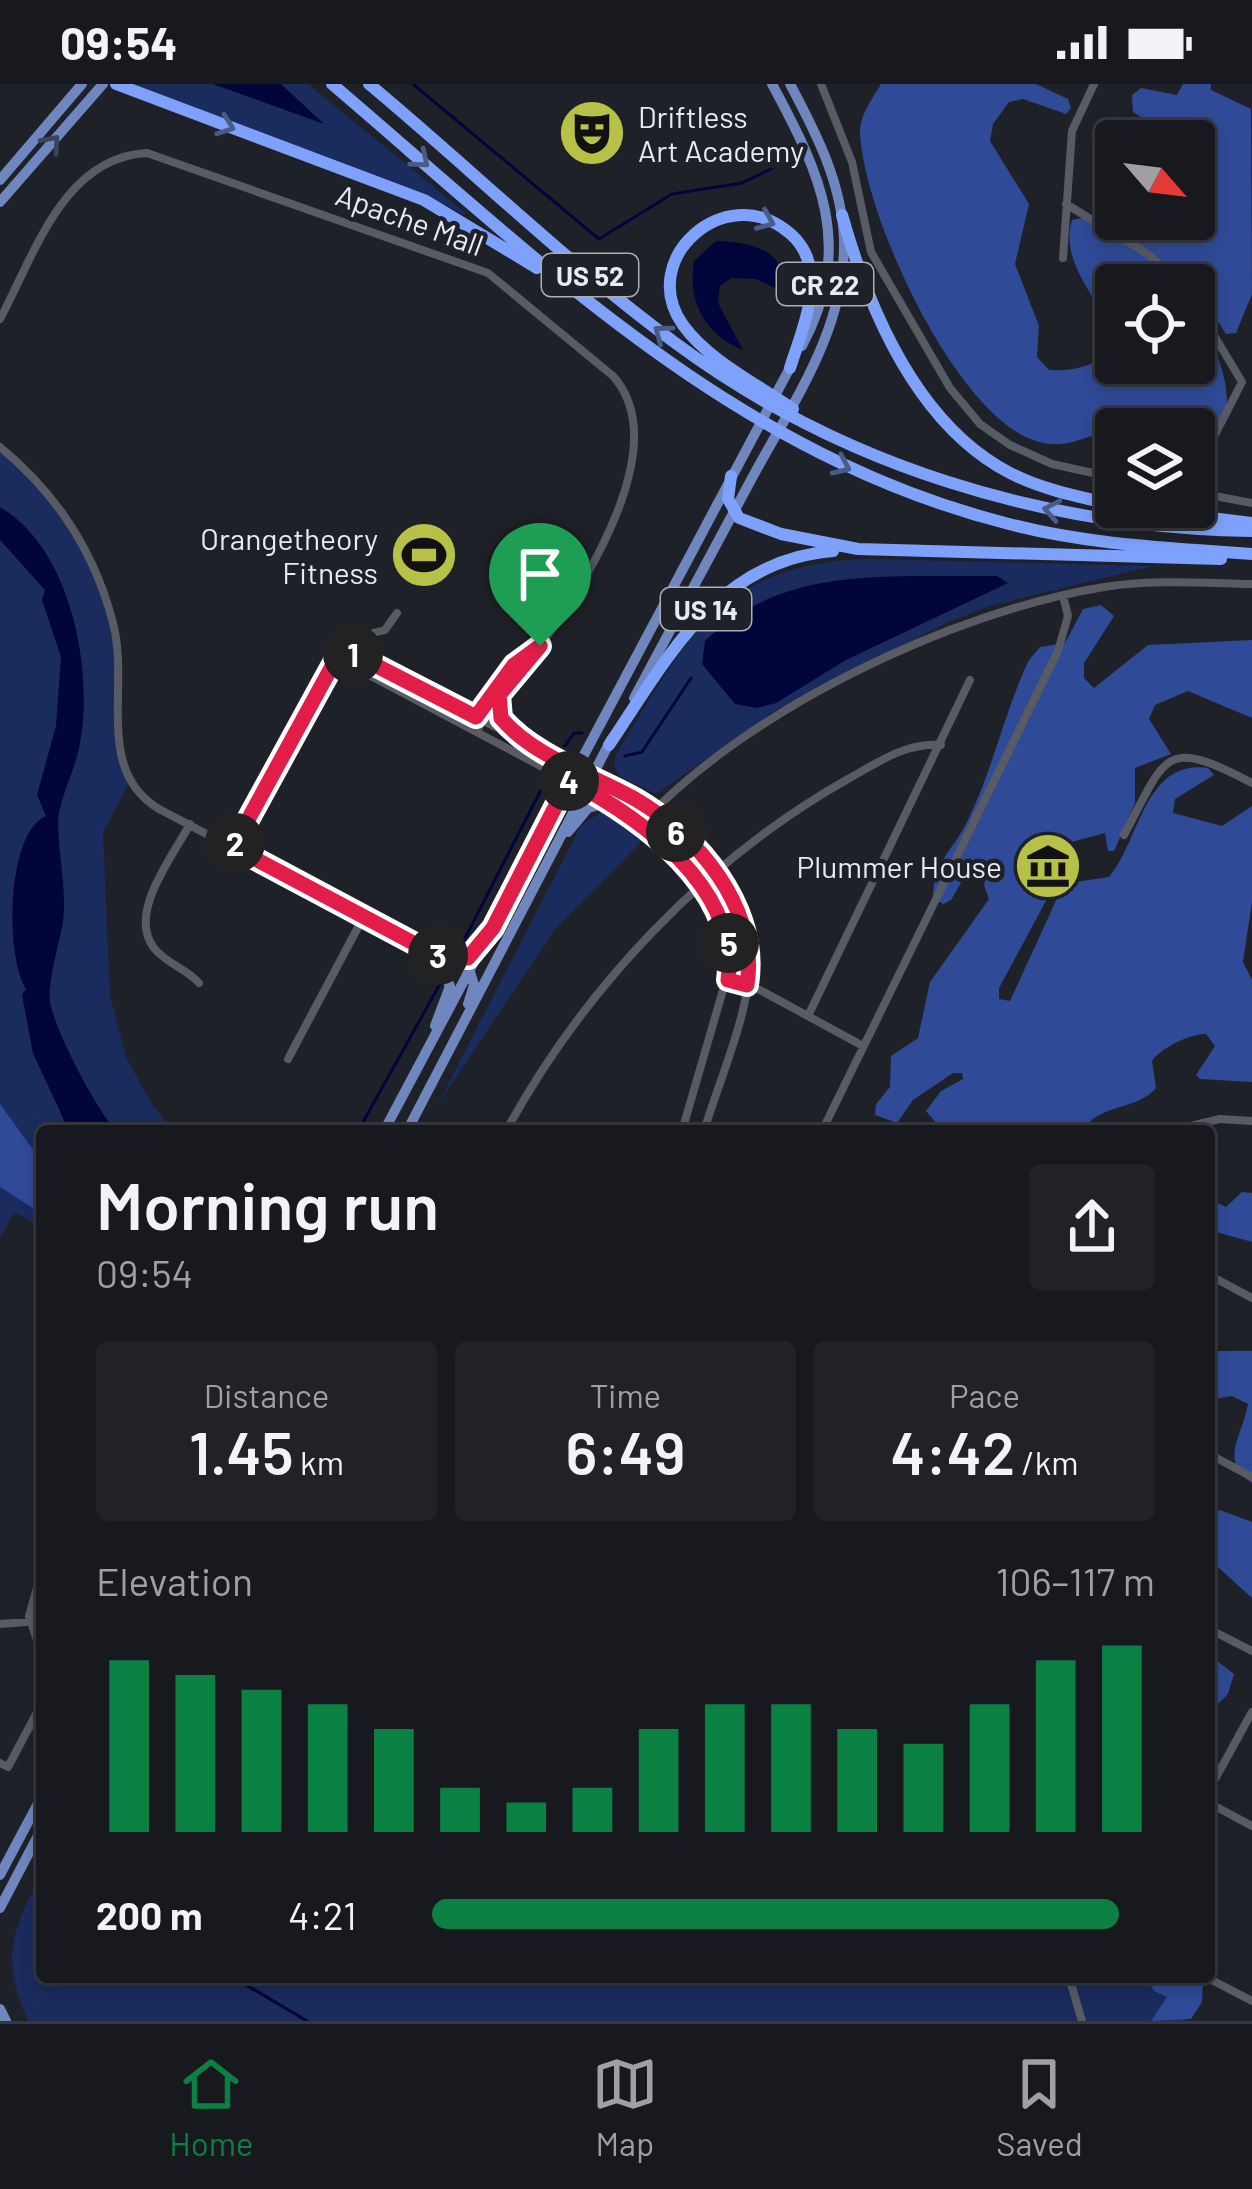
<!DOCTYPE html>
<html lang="en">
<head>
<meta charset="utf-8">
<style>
	:root { --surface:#17191e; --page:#202227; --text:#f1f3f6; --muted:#9ea0a4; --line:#36383c; --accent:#0b8043 }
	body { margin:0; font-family:Barlow,sans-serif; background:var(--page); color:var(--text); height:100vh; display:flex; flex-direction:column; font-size:45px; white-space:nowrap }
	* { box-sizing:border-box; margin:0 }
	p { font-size:39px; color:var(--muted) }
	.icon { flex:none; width:66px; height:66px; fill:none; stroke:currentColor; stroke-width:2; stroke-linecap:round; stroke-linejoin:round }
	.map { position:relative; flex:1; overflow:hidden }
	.panel { position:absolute; left:36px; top:1041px; width:1179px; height:858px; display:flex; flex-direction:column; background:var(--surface); border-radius:12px; box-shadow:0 6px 18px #0003,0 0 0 3px var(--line) }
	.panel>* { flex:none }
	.needle { width:78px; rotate:118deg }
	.fabs { position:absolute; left:1095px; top:36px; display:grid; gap:24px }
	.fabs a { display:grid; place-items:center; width:120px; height:120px; border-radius:12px; background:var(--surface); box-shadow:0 6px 18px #0003,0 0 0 3px var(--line); font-size:60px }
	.pin { position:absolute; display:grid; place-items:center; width:102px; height:102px; color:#fff; margin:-123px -51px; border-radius:50% 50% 50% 0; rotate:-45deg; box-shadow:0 0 12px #0007 }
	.pin .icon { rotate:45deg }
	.km { position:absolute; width:60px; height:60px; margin:-30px; border-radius:50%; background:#222; color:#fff; font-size:33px; line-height:60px; text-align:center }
	.round { display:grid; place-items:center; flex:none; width:126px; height:126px; border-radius:12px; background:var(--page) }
	.overview { display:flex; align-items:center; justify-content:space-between; height:204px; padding:0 60px }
	h1 { font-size:66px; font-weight:600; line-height:90px }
	.metrics { display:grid; grid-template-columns:repeat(3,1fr); gap:18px; height:204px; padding:12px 60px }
	.metrics div { display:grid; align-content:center; border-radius:12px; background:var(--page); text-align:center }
	.metrics b { font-size:60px; font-weight:600 }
	.metrics small { font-size:33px; font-weight:400 }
	.metrics p { font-size:33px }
	.chart { height:336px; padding:24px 60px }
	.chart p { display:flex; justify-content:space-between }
	.chart svg { width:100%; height:216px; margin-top:12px; stroke:var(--accent); stroke-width:6 }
	ul { padding:0 60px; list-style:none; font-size:39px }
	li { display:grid; grid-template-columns:192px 144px 1fr; align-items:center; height:90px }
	li i { height:30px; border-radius:15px; background:var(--accent) }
	.status { display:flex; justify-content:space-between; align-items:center; height:84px; padding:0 60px; background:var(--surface); direction:ltr }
	.status svg { height:33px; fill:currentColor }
	.menu { display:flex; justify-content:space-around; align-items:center; height:168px; border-top:3px solid var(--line); background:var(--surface); font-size:33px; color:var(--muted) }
	.menu a { display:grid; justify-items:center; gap:6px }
	.menu .on { color:var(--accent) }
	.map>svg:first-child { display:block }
	.green { fill:#1a2b5d }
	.forest { fill:#2f4a96 }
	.water { fill:#02043c }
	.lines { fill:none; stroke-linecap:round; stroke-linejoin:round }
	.stream { stroke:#02043c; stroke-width:3 }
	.minor { stroke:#585b63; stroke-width:8 }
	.major { stroke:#6f86bf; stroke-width:10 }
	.highway { stroke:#7ea2fc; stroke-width:12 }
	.oneway { stroke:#4a5b87 }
	.oneway2 { stroke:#3b445d }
	.route-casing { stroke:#fff; stroke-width:24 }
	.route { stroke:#e11d48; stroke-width:15 }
	.labels { text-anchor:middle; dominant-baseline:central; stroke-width:9; stroke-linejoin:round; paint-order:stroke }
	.shield { fill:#1f2128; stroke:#acaeb3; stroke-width:3 }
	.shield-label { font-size:27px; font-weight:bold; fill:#e8eaef }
	.poi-label { font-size:30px; fill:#e8eaef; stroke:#1f2128; text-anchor:end }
	.street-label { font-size:30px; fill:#e8eaef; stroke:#1f2128 }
</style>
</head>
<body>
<div class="status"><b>09:54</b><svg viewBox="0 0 49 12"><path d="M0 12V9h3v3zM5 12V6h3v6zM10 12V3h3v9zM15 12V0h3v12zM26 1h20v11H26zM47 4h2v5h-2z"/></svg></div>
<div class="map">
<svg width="1252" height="1937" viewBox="0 0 1252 1937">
	<rect width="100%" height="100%" fill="#1f2128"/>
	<path class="green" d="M128,0H308L466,129L464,131L427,112Z
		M0,367C70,404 122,531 122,608C122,638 112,672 129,699L103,748L110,912L126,973L151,1019L174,1047H42V1143L14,1128L0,1154Z
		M869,475L1153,482L990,522L946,539L772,629L656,710L620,693L614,681L616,671C686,556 720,479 869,475Z
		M606,725L646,753L555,845L438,1020L581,741Z
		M42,1789V1893H1188L1204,1902L1184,1937H28C0,1875 12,1846 42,1789Z"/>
	<path class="forest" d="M881,0H1036L1068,15L1071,24L1066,30L1023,15L1009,18L993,40L990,57L1029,120L1015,180L1039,242L1037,273L1049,286C1073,288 1102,281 1115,260C1106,220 1058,182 1072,136L1103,130L1116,115V135H1194V57H1151L1149,38L1133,28L1132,11L1141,4L1177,11L1183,0H1211V6L1251,25L1252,210L1236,249L1226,250L1194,201H1116V279H1194V228C1221,268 1252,342 1194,366V345H1116V350C1087,345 1070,372 1028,354C950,319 865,132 860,50C859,32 873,14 881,0Z
		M1101,521L1114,532L1084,579V594L1094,604L1148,561L1252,556V634L1188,607L1155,621L1149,635L1171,670L1135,684V719L1114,767H1108L1105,749L1046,765L1039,772L1031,797L1047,815L999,904V915L1010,917L1059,810L1069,799L1109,793C1140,757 1144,675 1208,684L1214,691L1175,715L1173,729L1222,742L1252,722V818L1243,878L1252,896V998L1200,995L1196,991L1215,962L1206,950C1192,949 1160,964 1152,977L1156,1004C1137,1027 1098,1019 1083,1047H943L926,1027L941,1007L963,995L962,989H953L913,1016L897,1039L875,1031L876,1020L890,1003L891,972L918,954L930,898L989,815L984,801L987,789L979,784L968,787L951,816L943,820L933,814C933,777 953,767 967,738C993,686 1004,628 1029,576L1040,563L1065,559L1083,525Z
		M0,1020L42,1078V1130L0,1103Z
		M1242,1108L1252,1109V1158L1209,1146V1115L1226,1123Z
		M1209,1267H1252V1399C1218,1377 1243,1351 1248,1320L1232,1312L1209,1316Z
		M1220,1426L1252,1438V1514L1209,1475V1428Z
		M1209,1571L1234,1590L1228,1610L1209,1629Z
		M1147,1893L1203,1897L1202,1918L1191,1935L1151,1937L1167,1913L1154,1907Z"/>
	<path class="water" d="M213,0H281L324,40Z
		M716,157C748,158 790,165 780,206L756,195L731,194L720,202L718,219L743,266C705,250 687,218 694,177Z
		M0,423C70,464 94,583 80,659C76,684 59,716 58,737C58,770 67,805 63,838C60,856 47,901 50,918C56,949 95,1023 116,1047H69L33,969L22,911L26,905C5,872 6,749 46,732L37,711L56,642L61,573L42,516L45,506L0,456Z
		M913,492H997L1008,499L846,576L776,619L757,624L735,620L702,580L705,557C764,500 835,493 913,492Z"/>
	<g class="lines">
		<path class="stream" d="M413,0L599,155L672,110L742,99L771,85
			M565,662L574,649H582
			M625,672L642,668L691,594
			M460,864L545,698
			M358,1047L441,898
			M233,1893L307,1937"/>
		<path class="minor" d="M821,0L852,78L871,168L950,304L980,340L1010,361L1052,380L1116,394
			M1066,120L1148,170L1181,201
			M1063,174L1072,47L1094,0
			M1194,218L1242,298L1194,392
			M0,235C34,172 63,73 147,69L488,189L613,292C674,360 587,497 543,558C521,589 494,613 477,647
			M0,363C56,409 95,469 113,539C130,604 94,686 159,725L434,870
			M1194,408L1252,419
			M342,564C383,585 422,609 464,628C549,668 743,752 750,861C754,921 721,990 704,1047
			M335,573L631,730L701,804L725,842L730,882L682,1047
			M499,612L501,633L517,648
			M470,644L500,597L537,564
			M642,739C748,625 951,528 1104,503C1152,495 1204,499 1252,500
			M190,740C173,772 127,829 154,864C165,879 186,884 199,899
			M1124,751C1167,671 1163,652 1252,699
			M233,763L335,573L358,553L385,546L397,529
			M728,896L760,906L863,962
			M809,930L970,596
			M288,975L364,832
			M506,1047C584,904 706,775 848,695C877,679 906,658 941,661
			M822,1047L1058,567L1068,532L1063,512
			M1170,1047L1220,1035L1252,1037
			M1209,1191L1252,1214
			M1209,1370L1252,1393
			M42,1486L29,1532L42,1571
			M42,1513V1544
			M0,1540L40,1537
			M1209,1545L1252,1567
			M0,1679L8,1683L42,1619
			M1209,1706L1252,1628
			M1209,1719L1252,1742
			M1069,1893L1082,1937
			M1206,1893L1252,1917"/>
		<path class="major" d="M772,0C821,91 855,162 802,262
			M0,96L82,0
			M0,118L103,0
			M634,614C674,540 713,467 752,394C793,318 846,245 844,156C842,99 816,49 790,0
			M568,748L588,724L610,718
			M434,870L450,902L435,942
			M434,870L470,888L474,901L468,920
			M384,1047L793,278
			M407,1047L611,656
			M0,1791L42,1712
			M0,1824L42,1744
			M0,1925L6,1937"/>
		<path class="highway" d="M116,0L424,116L537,184
			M332,0C542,179 733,370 1009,440C1089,461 1171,464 1252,470
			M369,0C471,85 567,179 674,258C841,382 1045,444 1252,447
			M842,131C869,226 917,341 1010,389C1043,406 1080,413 1116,421
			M790,284C800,252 815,219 810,185C808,170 799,156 787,147C725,97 636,175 683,241C708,276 757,300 793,325
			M731,392L728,415L739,434L781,450L858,465L1221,475
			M1124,423L1252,439
			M609,661C667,575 717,476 833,467"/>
	</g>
	<defs><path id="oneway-chevron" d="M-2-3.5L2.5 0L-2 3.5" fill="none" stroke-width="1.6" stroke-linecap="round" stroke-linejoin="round" transform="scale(3)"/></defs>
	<g class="oneway">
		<use href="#oneway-chevron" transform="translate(226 42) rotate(20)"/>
		<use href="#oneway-chevron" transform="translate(421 76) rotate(40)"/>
		<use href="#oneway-chevron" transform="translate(766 137) rotate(23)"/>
		<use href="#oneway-chevron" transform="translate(662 249) rotate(-143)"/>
		<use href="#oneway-chevron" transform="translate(842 382) rotate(24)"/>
		<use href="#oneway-chevron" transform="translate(1052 426) rotate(-169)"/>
	</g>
	<use class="oneway2" href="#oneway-chevron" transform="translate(52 59) rotate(-49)"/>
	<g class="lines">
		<defs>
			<path id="route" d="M540,562L499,611L501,634C533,672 592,691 635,715C699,752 759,825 747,901L728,896C740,804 641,734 569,696L493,844L468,874L434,870L233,763L342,564L476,633L514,581Z"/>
		</defs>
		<use href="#route" class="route-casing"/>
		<use href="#route" class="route"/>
	</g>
	<defs>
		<symbol id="theatre-disc" viewBox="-11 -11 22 22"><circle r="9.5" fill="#b8c147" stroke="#1f2128"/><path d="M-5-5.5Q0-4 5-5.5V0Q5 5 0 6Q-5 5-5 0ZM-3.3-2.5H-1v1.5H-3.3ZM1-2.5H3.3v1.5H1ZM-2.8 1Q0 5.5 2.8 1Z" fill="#111"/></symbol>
		<symbol id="stadium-disc" viewBox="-11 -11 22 22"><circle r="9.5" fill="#b8c147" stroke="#1f2128"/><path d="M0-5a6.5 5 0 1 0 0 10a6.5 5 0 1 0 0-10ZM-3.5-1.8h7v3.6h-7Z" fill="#111"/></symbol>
		<symbol id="museum-disc" viewBox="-11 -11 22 22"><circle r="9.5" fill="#b8c147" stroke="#1f2128"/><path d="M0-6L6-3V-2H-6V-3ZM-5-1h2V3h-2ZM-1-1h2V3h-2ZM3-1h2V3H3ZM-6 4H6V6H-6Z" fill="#111"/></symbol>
	</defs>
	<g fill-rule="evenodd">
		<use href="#theatre-disc" x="554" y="11" width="76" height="76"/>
		<use href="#stadium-disc" x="386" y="433" width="76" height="76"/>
		<use href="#museum-disc" x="1010" y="744" width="76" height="76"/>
	</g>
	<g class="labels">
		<g class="shield">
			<rect x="542" y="170" width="96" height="42" rx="9"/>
			<rect x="777" y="179" width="96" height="42" rx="9"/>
			<rect x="661" y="504" width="90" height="42" rx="9"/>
		</g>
		<g class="shield-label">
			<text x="590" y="191">US 52</text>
			<text x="825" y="200">CR 22</text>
			<text x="706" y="525">US 14</text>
		</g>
		<g class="poi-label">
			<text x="638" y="32" text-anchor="start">Driftless<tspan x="638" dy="34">Art Academy</tspan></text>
			<text x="378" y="454">Orangetheory<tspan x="378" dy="34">Fitness</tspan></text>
			<text x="1002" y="782">Plummer House</text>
		</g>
		<g class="street-label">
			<text transform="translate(410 135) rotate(20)">Apache Mall</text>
		</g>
	</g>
</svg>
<div class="fabs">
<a><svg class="needle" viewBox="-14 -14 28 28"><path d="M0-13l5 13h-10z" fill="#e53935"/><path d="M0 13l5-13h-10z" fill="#9ea0a4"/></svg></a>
<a><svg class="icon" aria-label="locate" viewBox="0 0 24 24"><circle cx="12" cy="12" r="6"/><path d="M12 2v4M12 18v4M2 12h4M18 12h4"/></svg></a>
<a><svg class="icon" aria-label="layers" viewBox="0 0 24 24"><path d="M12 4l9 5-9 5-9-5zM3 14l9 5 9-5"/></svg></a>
</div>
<div class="pin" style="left:540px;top:562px;background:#1e9e55"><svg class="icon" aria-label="arrive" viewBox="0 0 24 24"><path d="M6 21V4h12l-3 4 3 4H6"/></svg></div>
<b class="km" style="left:353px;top:570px">1</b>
<b class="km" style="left:235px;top:759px">2</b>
<b class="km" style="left:438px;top:871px">3</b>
<b class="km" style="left:569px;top:697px">4</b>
<b class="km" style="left:729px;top:859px">5</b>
<b class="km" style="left:676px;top:748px">6</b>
<section class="panel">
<div class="overview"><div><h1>Morning run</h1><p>09:54</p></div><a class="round"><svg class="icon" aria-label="share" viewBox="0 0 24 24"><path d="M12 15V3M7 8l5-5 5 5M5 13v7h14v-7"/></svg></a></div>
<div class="metrics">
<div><p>Distance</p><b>1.45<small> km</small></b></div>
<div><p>Time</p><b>6:49</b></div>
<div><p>Pace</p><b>4:42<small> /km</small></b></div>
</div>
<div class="chart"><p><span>Elevation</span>106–117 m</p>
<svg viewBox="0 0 160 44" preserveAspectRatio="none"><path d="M5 44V9M15 44V12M25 44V15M35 44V18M45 44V23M55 44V35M65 44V38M75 44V35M85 44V23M95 44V18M105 44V18M115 44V23M125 44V26M135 44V18M145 44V9M155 44V6"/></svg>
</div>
<ul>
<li><b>200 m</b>4:21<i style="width:95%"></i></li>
</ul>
</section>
</div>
<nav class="menu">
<a class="on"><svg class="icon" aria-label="home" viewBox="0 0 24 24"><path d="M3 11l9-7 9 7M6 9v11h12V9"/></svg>Home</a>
<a><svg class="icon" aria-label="map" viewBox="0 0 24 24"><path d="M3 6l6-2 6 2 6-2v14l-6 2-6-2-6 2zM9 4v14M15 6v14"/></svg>Map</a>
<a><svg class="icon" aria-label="saved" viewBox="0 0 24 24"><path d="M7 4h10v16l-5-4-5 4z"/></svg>Saved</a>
</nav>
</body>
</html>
